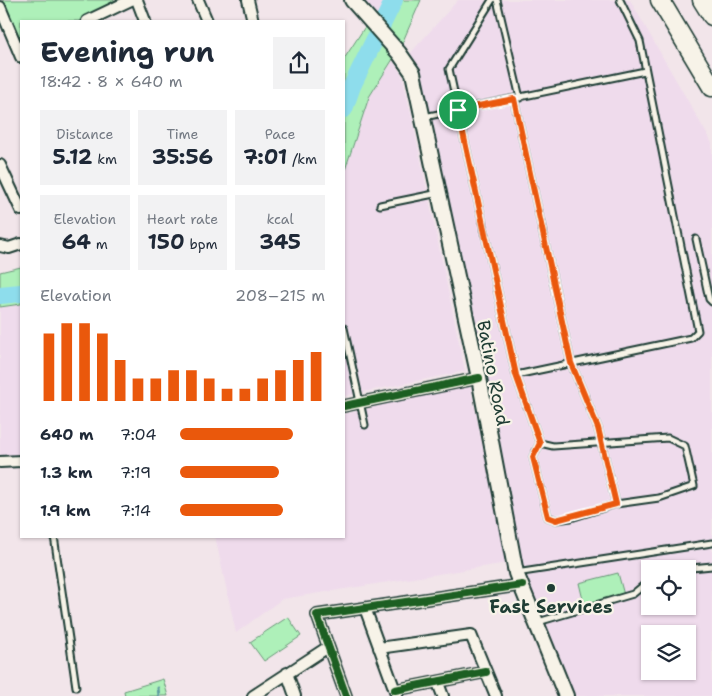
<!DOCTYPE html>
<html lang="en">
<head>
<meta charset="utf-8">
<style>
	:root { --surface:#fff; --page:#f2f2f3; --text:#1f2937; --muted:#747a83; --accent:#ea580c }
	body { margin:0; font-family:"Shantell Sans",sans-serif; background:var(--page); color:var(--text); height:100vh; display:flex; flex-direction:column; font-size:19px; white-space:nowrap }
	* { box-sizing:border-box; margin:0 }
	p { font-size:16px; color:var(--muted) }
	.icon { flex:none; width:28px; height:28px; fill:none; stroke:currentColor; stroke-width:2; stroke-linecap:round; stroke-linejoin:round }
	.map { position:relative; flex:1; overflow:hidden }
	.drawer { position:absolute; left:20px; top:20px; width:325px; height:518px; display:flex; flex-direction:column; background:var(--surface); border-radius:0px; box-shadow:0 1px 4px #0004 }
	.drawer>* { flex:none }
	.tools { position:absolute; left:641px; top:560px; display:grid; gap:10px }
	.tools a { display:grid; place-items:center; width:55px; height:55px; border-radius:0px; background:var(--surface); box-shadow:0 1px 4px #0004; font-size:25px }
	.pin { position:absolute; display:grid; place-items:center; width:42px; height:42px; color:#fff; margin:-21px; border:2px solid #fff; border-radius:50%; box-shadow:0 1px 5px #0007 }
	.round { display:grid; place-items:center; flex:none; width:52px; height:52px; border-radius:0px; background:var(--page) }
	.summary { display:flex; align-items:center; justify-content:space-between; height:85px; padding:0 20px }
	h1 { font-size:28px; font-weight:700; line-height:38px }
	.figures { display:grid; grid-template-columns:repeat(3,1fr); gap:8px; height:85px; padding:5px 20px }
	.figures div { display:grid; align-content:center; border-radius:0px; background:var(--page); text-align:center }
	.figures b { font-size:21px; font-weight:700 }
	.figures small { font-size:14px; font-weight:400 }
	.figures p { font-size:14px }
	.chart { height:140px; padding:10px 20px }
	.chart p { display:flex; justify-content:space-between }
	.chart svg { width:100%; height:90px; margin-top:5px; stroke:var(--accent); stroke-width:6 }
	ul { padding:0 20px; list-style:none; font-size:16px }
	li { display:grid; grid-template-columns:80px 60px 1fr; align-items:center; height:38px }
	li i { height:12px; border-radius:6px; background:var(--accent) }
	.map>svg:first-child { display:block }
	.built { fill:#efdbec; fill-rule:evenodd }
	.green { fill:#aef0b9; stroke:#669676 }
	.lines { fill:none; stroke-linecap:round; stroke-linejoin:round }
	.stream { stroke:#629da2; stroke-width:3 }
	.river { stroke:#8eddec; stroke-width:18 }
	.service-casing { stroke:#1f3d34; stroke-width:9 }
	.minor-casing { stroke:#1f3d34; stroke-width:14 }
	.secondary-casing { stroke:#1f3d34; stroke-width:18 }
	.motorway-casing { stroke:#1f3d34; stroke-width:21 }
	.service { stroke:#f7f3e8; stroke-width:5 }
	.minor { stroke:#f7f3e8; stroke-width:10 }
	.secondary { stroke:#f7f3e8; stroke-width:14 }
	.motorway { stroke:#f7f3e8; stroke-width:18 }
	.cycleway-casing { stroke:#f7f3e8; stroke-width:11 }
	.cycleway { stroke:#1b5e20; stroke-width:8 }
	.route-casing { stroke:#fff; stroke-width:10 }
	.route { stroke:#ea580c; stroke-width:6 }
	.poi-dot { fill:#1f3d34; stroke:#f7f3e8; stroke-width:2 }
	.labels { text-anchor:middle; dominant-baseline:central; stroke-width:4.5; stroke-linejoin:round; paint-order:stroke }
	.street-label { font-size:18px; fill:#1f3d34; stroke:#f7f3e8 }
	.poi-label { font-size:18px; font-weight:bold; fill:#1f3d34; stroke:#f7f3e8 }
</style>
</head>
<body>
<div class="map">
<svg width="712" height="696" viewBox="0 0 712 696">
	<rect width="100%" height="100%" fill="#f2e5ea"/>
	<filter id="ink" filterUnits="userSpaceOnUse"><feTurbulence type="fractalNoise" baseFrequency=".02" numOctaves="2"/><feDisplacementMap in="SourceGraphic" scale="10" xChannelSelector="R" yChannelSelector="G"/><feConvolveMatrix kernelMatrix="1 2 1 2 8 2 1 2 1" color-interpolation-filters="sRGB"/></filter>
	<g filter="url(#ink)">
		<path class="built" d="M355,0H391L392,5L370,19Z
			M458,0H630L712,143V696H574L521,563L431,129L407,57ZM650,569H688V606H650ZM650,634H688V671H650Z
			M393,61L402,75L413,123L465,371L344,396V173L369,97L376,83Z
			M21,304V455L0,457V307Z
			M470,385L507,563L282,599L236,633L215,536H344V414Z"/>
		<path class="green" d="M3,0H117L119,4L78,21H21V44Z
			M394,0H421L400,48L369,97L344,173V59L370,19L392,5Z
			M21,267V304L0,307V272Z
			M618,573L624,595L584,604L579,583Z
			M288,617L301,636L264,661L250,642Z
			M163,679L168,696H125L124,691Z"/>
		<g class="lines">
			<path class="stream" d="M158,688L159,696"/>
			<path class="river" d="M344,109L352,86L394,0
				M0,295L21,293"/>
			<defs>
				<path id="service" d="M492,0L449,69L516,375L540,443L533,457L548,517L556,520L571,518L616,504L659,498L694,486L685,446L668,438L553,446L540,443
					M497,0L520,98
					M514,99L571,363L598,428L616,504
					M424,117L645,71
					M380,205L439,193
					M696,239L709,299L712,302
					M344,328L365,425
					M516,375L691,338L698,331L640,41L620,0
					M54,536L76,687
					M681,569L712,566
					M516,573L712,543
					M538,622L633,594L650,580"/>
				<path id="minor" d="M137,0L145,21
					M198,0L207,21
					M248,0L253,21
					M0,7L21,57
					M87,21L131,0
					M0,165L21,210
					M0,246L9,248L21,244
					M344,406L479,378
					M0,462L21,461
					M365,608L397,696
					M379,648L471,635L496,696
					M287,673L295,696
					M438,683L443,696
					M395,690L486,672
					M253,696L328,647
					M346,696L317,615L522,585"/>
				<path id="secondary" d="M352,0L399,53L413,73L479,378L516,573L566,696"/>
				<path id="motorway" d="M660,0L712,87
					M702,0L712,16"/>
			</defs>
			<use href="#service" class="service-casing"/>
			<use href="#minor" class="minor-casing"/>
			<use href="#secondary" class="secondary-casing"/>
			<use href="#motorway" class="motorway-casing"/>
			<use href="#service" class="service"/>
			<use href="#minor" class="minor"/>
			<use href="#secondary" class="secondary"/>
			<use href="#motorway" class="motorway"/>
			<defs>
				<path id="cycleway" d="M344,406L479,378
					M395,690L486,672
					M346,696L317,615L522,585"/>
			</defs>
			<use href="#cycleway" class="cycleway-casing"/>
			<use href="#cycleway" class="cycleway"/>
		</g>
	</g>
	<g class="lines" filter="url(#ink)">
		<defs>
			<path id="route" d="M514,99L571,363L598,428L616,504L556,520L548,517L533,457L540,443L516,375L458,110Z"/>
		</defs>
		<use href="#route" class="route-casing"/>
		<use href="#route" class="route"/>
	</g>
	<circle class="poi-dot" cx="551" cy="588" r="5"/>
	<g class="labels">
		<g class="street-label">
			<text transform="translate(493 373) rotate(79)">Batino Road</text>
		</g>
		<g class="poi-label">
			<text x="551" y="607">Fast Services</text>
		</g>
	</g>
</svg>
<div class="tools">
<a><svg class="icon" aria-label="locate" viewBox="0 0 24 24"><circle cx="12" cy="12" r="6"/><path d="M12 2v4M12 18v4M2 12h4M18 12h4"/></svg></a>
<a><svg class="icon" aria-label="layers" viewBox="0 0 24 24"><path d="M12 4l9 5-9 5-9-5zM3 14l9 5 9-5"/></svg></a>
</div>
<div class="pin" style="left:458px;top:110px;background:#1e9e55"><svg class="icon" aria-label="arrive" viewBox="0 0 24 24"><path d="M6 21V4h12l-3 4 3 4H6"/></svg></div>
<section class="drawer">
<div class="summary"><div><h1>Evening run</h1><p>18:42 · 8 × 640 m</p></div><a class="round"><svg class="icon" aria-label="share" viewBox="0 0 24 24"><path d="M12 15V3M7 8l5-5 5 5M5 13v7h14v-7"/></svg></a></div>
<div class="figures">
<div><p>Distance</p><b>5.12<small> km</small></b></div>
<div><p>Time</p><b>35:56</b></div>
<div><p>Pace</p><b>7:01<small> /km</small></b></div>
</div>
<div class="figures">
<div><p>Elevation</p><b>64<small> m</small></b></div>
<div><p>Heart rate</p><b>150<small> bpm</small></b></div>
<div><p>kcal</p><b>345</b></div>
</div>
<div class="chart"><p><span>Elevation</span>208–215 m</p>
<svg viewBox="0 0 160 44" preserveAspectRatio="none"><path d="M5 44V11M15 44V6M25 44V6M35 44V11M45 44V24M55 44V33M65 44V33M75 44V29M85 44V29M95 44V33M105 44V38M115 44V38M125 44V33M135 44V29M145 44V24M155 44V20"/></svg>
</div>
<ul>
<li><b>640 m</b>7:04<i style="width:78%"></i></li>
<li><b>1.3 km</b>7:19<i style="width:68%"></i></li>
<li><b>1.9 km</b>7:14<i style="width:71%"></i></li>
</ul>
</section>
</div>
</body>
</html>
